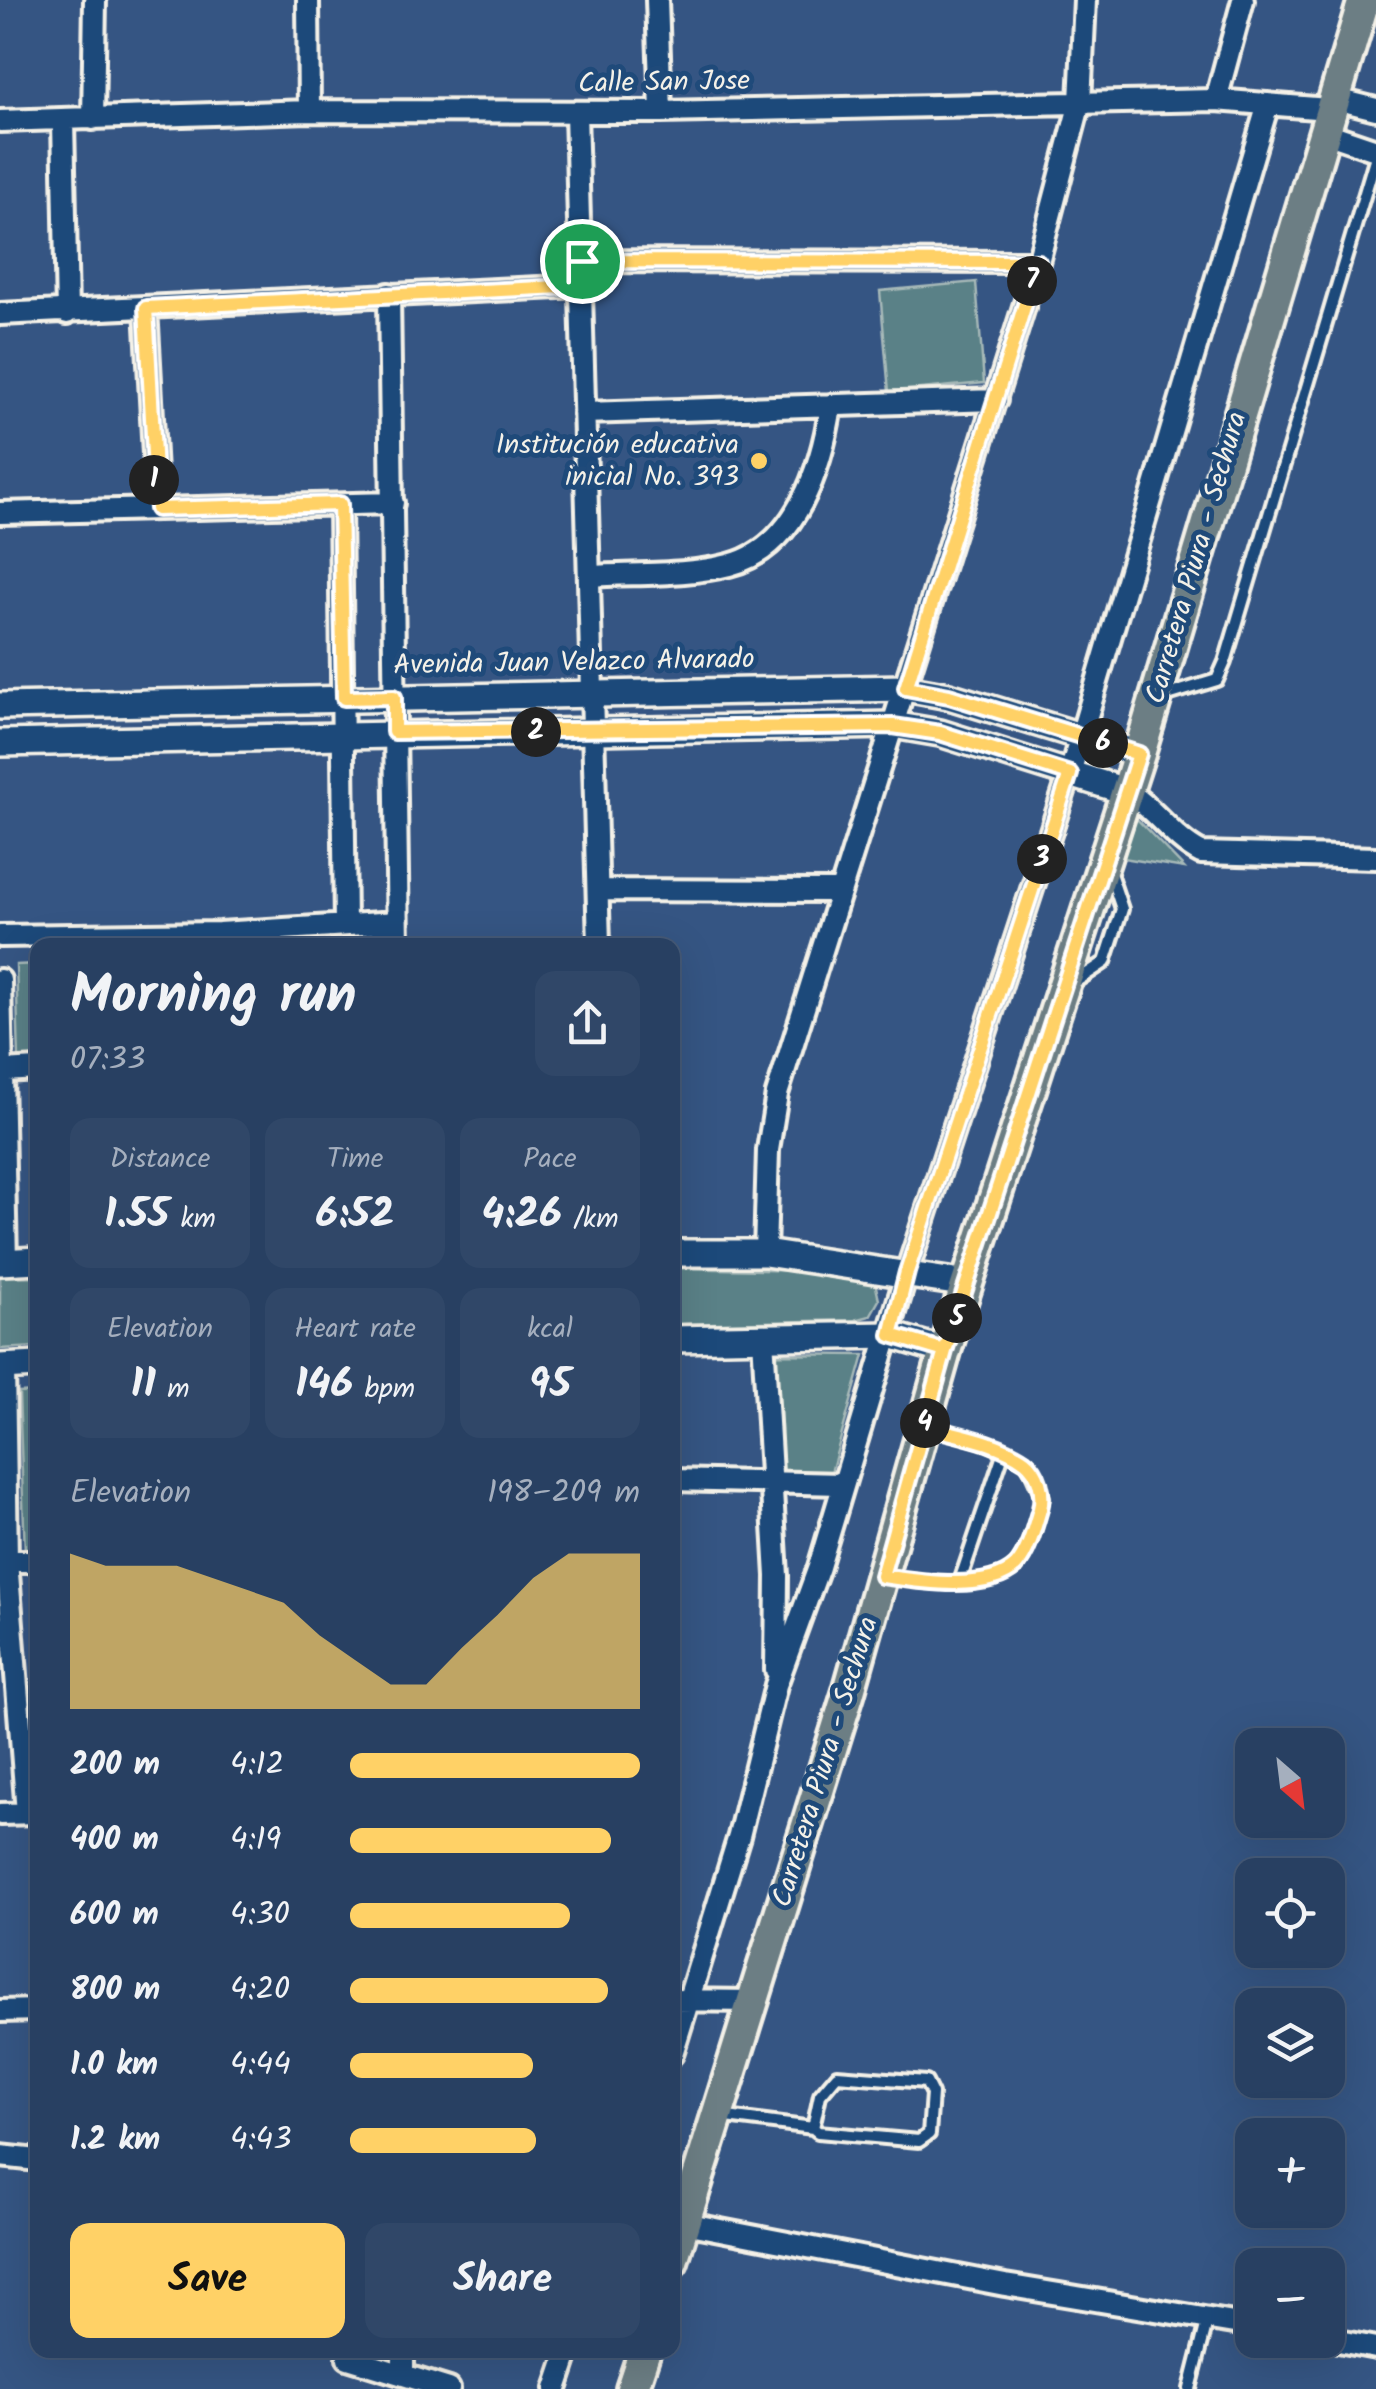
<!DOCTYPE html>
<html lang="en">
<head>
<meta charset="utf-8">
<style>
	:root { --surface:#284062; --page:#304768; --text:#f1f3f6; --muted:#a5afbe; --line:#445977; --accent:#ffd166 }
	body { margin:0; font-family:Kalam,sans-serif; background:var(--page); color:var(--text); height:100vh; display:flex; flex-direction:column; font-size:38px; white-space:nowrap }
	* { box-sizing:border-box; margin:0 }
	p { font-size:32px; color:var(--muted) }
	.icon { flex:none; width:55px; height:55px; fill:none; stroke:currentColor; stroke-width:2; stroke-linecap:round; stroke-linejoin:round }
	.map { position:relative; flex:1; overflow:hidden }
	.drawer { position:absolute; left:30px; top:938px; width:650px; height:1420px; display:flex; flex-direction:column; background:var(--surface); border-radius:20px; box-shadow:0 10px 40px #0002,0 0 0 2px var(--line) }
	.drawer>* { flex:none }
	.needle { width:65px; rotate:152deg }
	.controls { position:absolute; left:1235px; top:1728px; display:grid; gap:20px }
	.controls a { display:grid; place-items:center; width:110px; height:110px; border-radius:20px; background:var(--surface); box-shadow:0 10px 40px #0002,0 0 0 2px var(--line); font-size:50px }
	.pin { position:absolute; display:grid; place-items:center; width:85px; height:85px; color:#fff; margin:-42px; border:5px solid #fff; border-radius:50%; box-shadow:0 2px 10px #0007 }
	.km { position:absolute; width:50px; height:50px; margin:-25px; border-radius:50%; background:#222; color:#fff; font-size:28px; line-height:50px; text-align:center }
	.round { display:grid; place-items:center; flex:none; width:105px; height:105px; border-radius:20px; background:var(--page) }
	.head { display:flex; align-items:center; justify-content:space-between; height:170px; padding:0 40px }
	h1 { font-size:55px; font-weight:800; line-height:75px }
	.metrics { display:grid; grid-template-columns:repeat(3,1fr); gap:15px; height:170px; padding:10px 40px }
	.metrics div { display:grid; align-content:center; border-radius:20px; background:var(--page); text-align:center }
	.metrics b { font-size:42px; font-weight:800 }
	.metrics small { font-size:28px; font-weight:400 }
	.metrics p { font-size:28px }
	.chart { height:280px; padding:20px 40px }
	.chart p { display:flex; justify-content:space-between }
	.chart svg { width:100%; height:180px; margin-top:10px; fill:var(--accent); opacity:.7 }
	.primary-button { display:flex; gap:20px; margin-top:auto; padding:20px 40px }
	.primary-button a { flex:1; height:115px; border-radius:20px; background:var(--accent); color:#111; font-size:40px; font-weight:800; line-height:115px; text-align:center }
	.primary-button a+a { background:var(--page); color:var(--text) }
	ul { padding:0 40px; list-style:none; font-size:32px }
	li { display:grid; grid-template-columns:160px 120px 1fr; align-items:center; height:75px }
	li i { height:25px; border-radius:12px; background:var(--accent) }
	.map>svg:first-child { display:block }
	.green { fill:#5a8187; stroke:#a7b9b8; stroke-width:2.5 }
	.lines { fill:none; stroke-linecap:round; stroke-linejoin:round }
	.service-casing { stroke:#f4f1e8; stroke-width:18 }
	.minor-casing { stroke:#f4f1e8; stroke-width:28 }
	.tertiary-casing { stroke:#f4f1e8; stroke-width:32 }
	.primary-casing { stroke:#f4f1e8; stroke-width:38 }
	.service { stroke:#1f4a7a; stroke-width:10 }
	.minor { stroke:#1f4a7a; stroke-width:20 }
	.tertiary { stroke:#1f4a7a; stroke-width:25 }
	.primary { stroke:#6c7e84; stroke-width:30 }
	.route-casing { stroke:#fff; stroke-width:20 }
	.route { stroke:#ffd166; stroke-width:12 }
	.poi-dot { fill:#ffd166; stroke:#1f4a7a; stroke-width:4 }
	.labels { text-anchor:middle; dominant-baseline:central; stroke-width:10; stroke-linejoin:round; paint-order:stroke }
	.street-label { font-size:28px; fill:#f4f1e8; stroke:#1f4a7a }
	.poi-label { font-size:28px; fill:#f4f1e8; stroke:#1f4a7a; text-anchor:end }
</style>
</head>
<body>
<div class="map">
<svg width="1376" height="2389" viewBox="0 0 1376 2389">
	<rect width="100%" height="100%" fill="#355583"/>
	<filter id="ink" filterUnits="userSpaceOnUse"><feTurbulence type="fractalNoise" baseFrequency=".01" numOctaves="2"/><feDisplacementMap in="SourceGraphic" scale="20" xChannelSelector="R" yChannelSelector="G"/><feConvolveMatrix kernelMatrix="1 2 1 2 8 2 1 2 1" color-interpolation-filters="sRGB"/></filter>
	<g filter="url(#ink)">
		<path class="green" d="M976,282L984,383L889,392L880,291Z
			M1131,813L1184,868L1117,857Z
			M37,964V1058L19,1059L16,965Z
			M673,1268L861,1272L875,1282L879,1300L870,1316L855,1320L673,1324Z
			M37,1276V1347L0,1349V1277Z
			M769,1354L864,1355L830,1476L775,1474Z
			M37,1392V1553H25L19,1393Z"/>
		<g class="lines">
			<defs>
				<path id="service" d="M1161,697L1217,680L1225,662L1376,156
					M1075,982L1105,962L1122,909L1109,870
					M883,1576C916,1581 994,1593 1018,1563C1031,1546 1037,1519 1043,1498L1027,1462L987,1443L926,1426
					M960,1581L1004,1451
					M837,2075L926,2082L932,2094L929,2134L919,2141L818,2132L813,2128L820,2095Z
					M719,2116L813,2128
					M1190,2389L1208,2318"/>
				<path id="minor" d="M308,0L309,111
					M657,0L661,112
					M1332,98L1376,109
					M1216,100L1243,0
					M576,112L599,945
					M93,119L95,0
					M0,121L309,111L661,112L1216,100L1328,109
					M63,121L67,313
					M1323,132L1376,150
					M582,261L1038,262
					M389,294L398,945
					M146,308L157,509
					M0,314L580,286
					M584,413L996,400
					M340,505L345,925
					M0,513L393,503
					M590,576C635,573 686,576 729,565C797,548 822,466 831,405
					M1128,792C1155,809 1173,839 1201,853L1376,858
					M599,890L838,891
					M0,936L219,933L397,922
					M0,980L6,1262
					M4,1071L38,1069
					M765,1253L768,1150L777,1094L1038,262L1080,102L1085,0
					M763,1337L777,1576L776,1670
					M4,1367L7,1561L27,1813
					M672,1480L842,1484
					M7,1561H38
					M0,1814L38,1813
					M672,2000L754,2001
					M0,2011L38,2010
					M672,2054L739,1836L776,1685L819,1567L907,1272L1070,773L1268,104
					M0,2156L38,2160
					M684,2223L1005,2285L1252,2326
					M1328,2339L1376,2348
					M403,2350V2375
					M348,2358L449,2389
					M556,2389L569,2350"/>
				<path id="tertiary" d="M0,706L905,688L949,696L1139,754
					M0,743L893,725L940,733L1128,792
					M672,1253H765L968,1284
					M0,1262L38,1260
					M672,1339L891,1335L945,1351
					M0,1367L38,1365"/>
				<path id="primary" d="M672,2261L849,1691L945,1351L1139,754L1364,0
					M632,2389L645,2350"/>
			</defs>
			<use href="#service" class="service-casing"/>
			<use href="#minor" class="minor-casing"/>
			<use href="#tertiary" class="tertiary-casing"/>
			<use href="#primary" class="primary-casing"/>
			<use href="#service" class="service"/>
			<use href="#minor" class="minor"/>
			<use href="#tertiary" class="tertiary"/>
			<use href="#primary" class="primary"/>
		</g>
	</g>
	<g class="lines" filter="url(#ink)">
		<defs>
			<path id="route" d="M582,261L580,286L146,308L157,509L340,504L344,698L394,697V732L893,726L940,733L1070,774L907,1272L891,1335L945,1351L924,1426C957,1435 997,1441 1025,1461C1039,1472 1044,1493 1040,1509C1035,1526 1028,1553 1016,1566C988,1593 916,1581 882,1576L945,1351L1139,754L949,696L906,688L1038,262L582,261"/>
		</defs>
		<use href="#route" class="route-casing"/>
		<use href="#route" class="route"/>
	</g>
	<circle class="poi-dot" cx="759" cy="461" r="10"/>
	<g class="labels">
		<g class="street-label">
			<text transform="translate(664 83) rotate(-1)">Calle San Jose</text>
			<text transform="translate(1197 558) rotate(-74)">Carretera Piura - Sechura</text>
			<text transform="translate(574 663) rotate(-1)">Avenida Juan Velazco Alvarado</text>
			<text transform="translate(826 1762) rotate(-73)">Carretera Piura - Sechura</text>
		</g>
		<g class="poi-label">
			<text x="739" y="445">Institución educativa<tspan x="739" dy="32">inicial No. 393</tspan></text>
		</g>
	</g>
</svg>
<div class="controls">
<a><svg class="needle" viewBox="-14 -14 28 28"><path d="M0-13l5 13h-10z" fill="#e53935"/><path d="M0 13l5-13h-10z" fill="#a5afbe"/></svg></a>
<a><svg class="icon" aria-label="locate" viewBox="0 0 24 24"><circle cx="12" cy="12" r="6"/><path d="M12 2v4M12 18v4M2 12h4M18 12h4"/></svg></a>
<a><svg class="icon" aria-label="layers" viewBox="0 0 24 24"><path d="M12 4l9 5-9 5-9-5zM3 14l9 5 9-5"/></svg></a>
<a>+</a>
<a>−</a>
</div>
<div class="pin" style="left:582px;top:261px;background:#1e9e55"><svg class="icon" aria-label="arrive" viewBox="0 0 24 24"><path d="M6 21V4h12l-3 4 3 4H6"/></svg></div>
<b class="km" style="left:154px;top:480px">1</b>
<b class="km" style="left:536px;top:732px">2</b>
<b class="km" style="left:1042px;top:859px">3</b>
<b class="km" style="left:925px;top:1423px">4</b>
<b class="km" style="left:957px;top:1318px">5</b>
<b class="km" style="left:1103px;top:743px">6</b>
<b class="km" style="left:1032px;top:281px">7</b>
<section class="drawer">
<div class="head"><div><h1>Morning run</h1><p>07:33</p></div><a class="round"><svg class="icon" aria-label="share" viewBox="0 0 24 24"><path d="M12 15V3M7 8l5-5 5 5M5 13v7h14v-7"/></svg></a></div>
<div class="metrics">
<div><p>Distance</p><b>1.55<small> km</small></b></div>
<div><p>Time</p><b>6:52</b></div>
<div><p>Pace</p><b>4:26<small> /km</small></b></div>
</div>
<div class="metrics">
<div><p>Elevation</p><b>11<small> m</small></b></div>
<div><p>Heart rate</p><b>146<small> bpm</small></b></div>
<div><p>kcal</p><b>95</b></div>
</div>
<div class="chart"><p><span>Elevation</span>198–209 m</p>
<svg viewBox="0 0 160 44" preserveAspectRatio="none"><path d="M0 44V6L10 9L20 9L30 9L40 12L50 15L60 18L70 26L80 32L90 38L100 38L110 29L120 21L130 12L140 6L150 6L160 6V44z"/></svg>
</div>
<ul>
<li><b>200 m</b>4:12<i style="width:100%"></i></li>
<li><b>400 m</b>4:19<i style="width:90%"></i></li>
<li><b>600 m</b>4:30<i style="width:76%"></i></li>
<li><b>800 m</b>4:20<i style="width:89%"></i></li>
<li><b>1.0 km</b>4:44<i style="width:63%"></i></li>
<li><b>1.2 km</b>4:43<i style="width:64%"></i></li>
</ul>
<div class="primary-button"><a>Save</a><a>Share</a></div>
</section>
</div>
</body>
</html>
